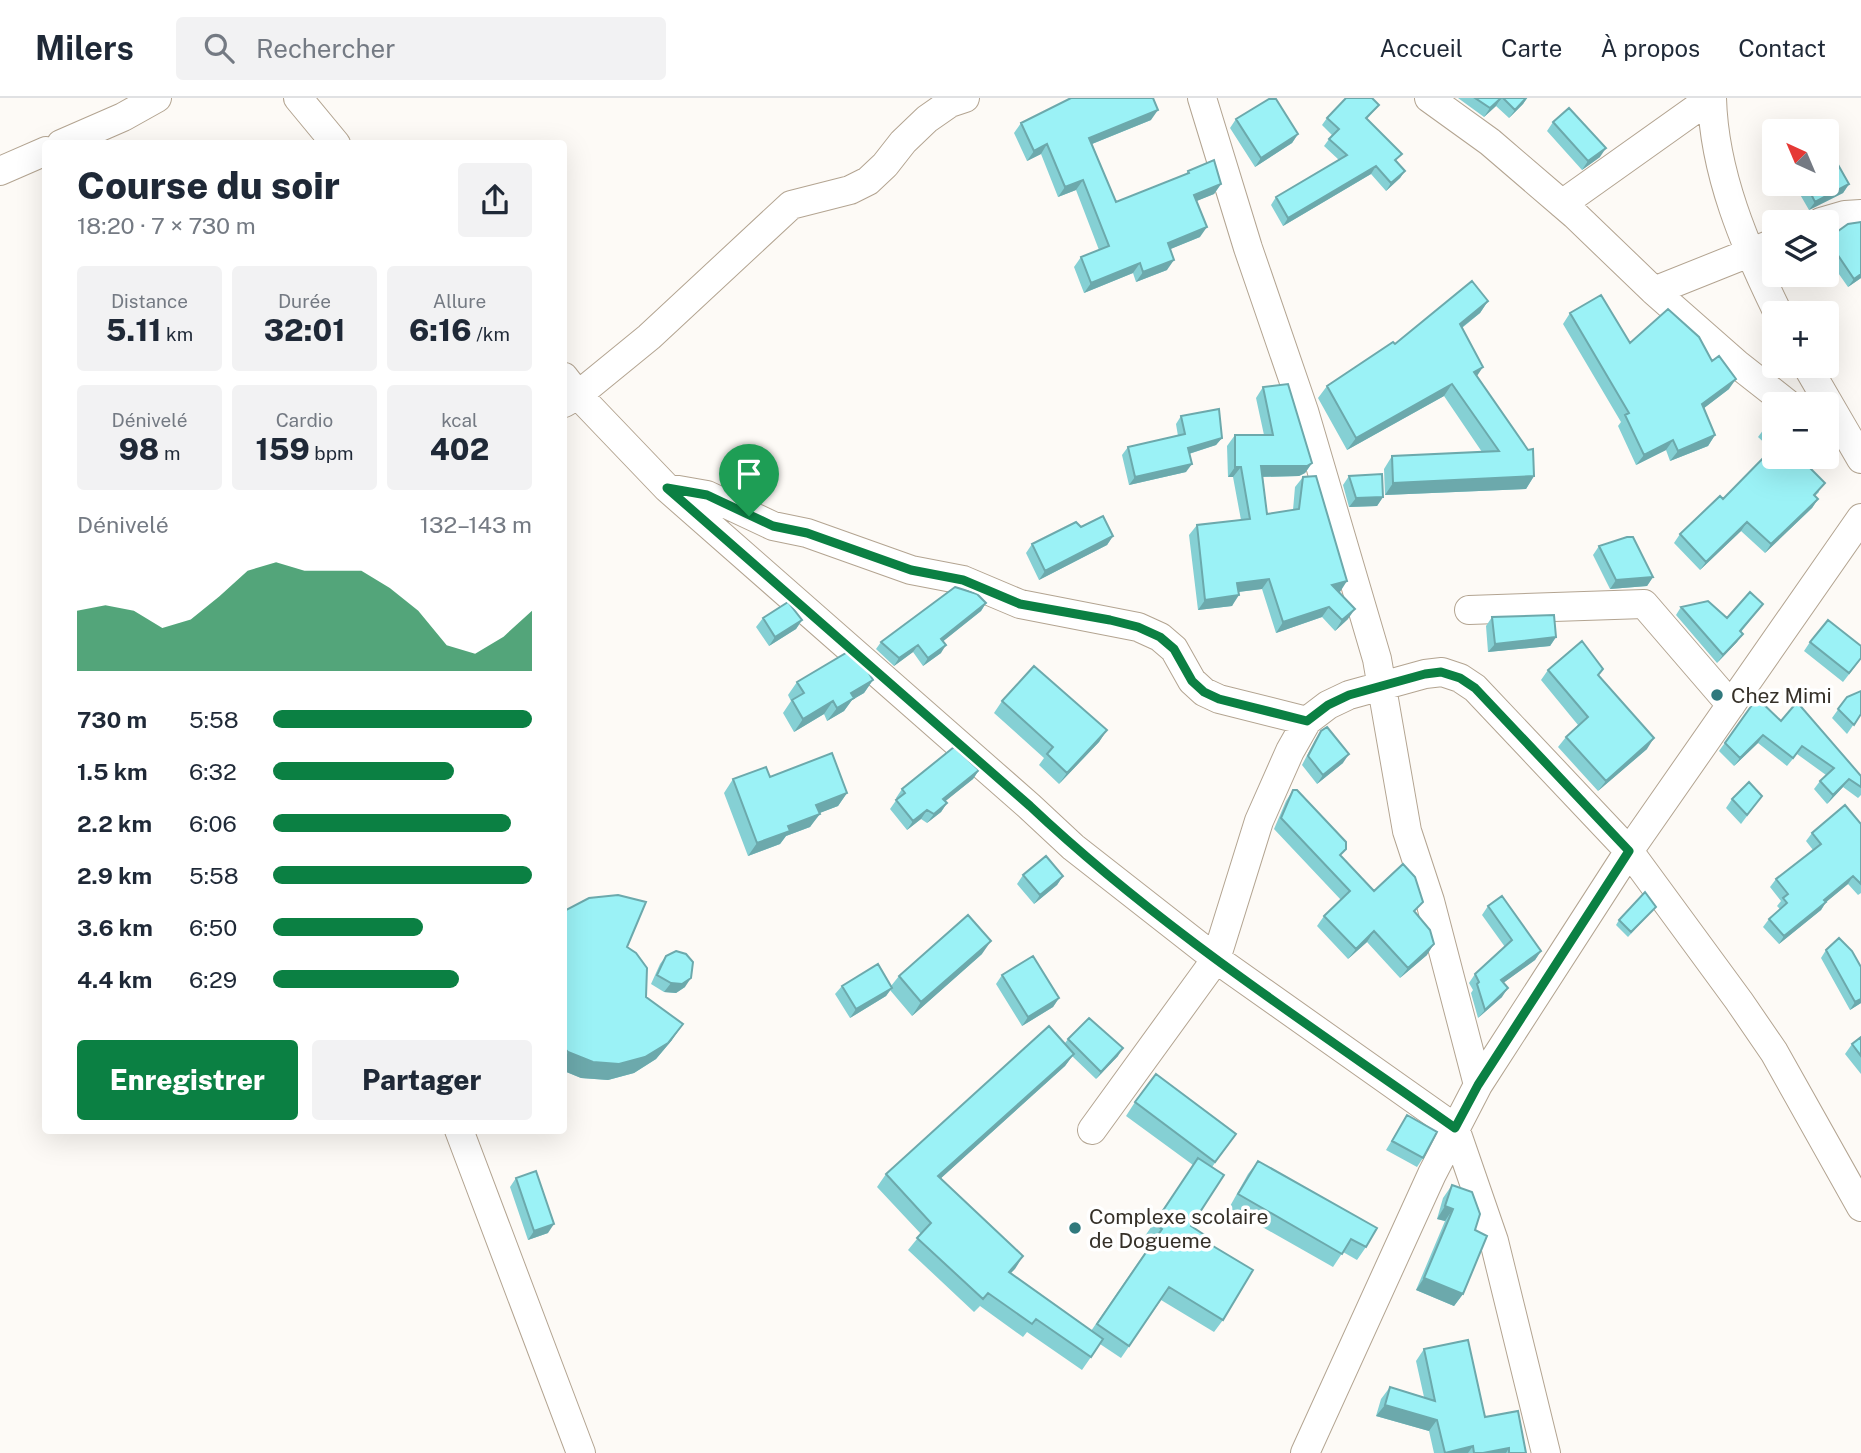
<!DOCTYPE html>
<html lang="fr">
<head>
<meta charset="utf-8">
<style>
	:root { --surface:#fff; --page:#f2f2f3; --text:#1f2937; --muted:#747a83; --line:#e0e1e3; --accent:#0b8043 }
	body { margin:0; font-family:"Public Sans",sans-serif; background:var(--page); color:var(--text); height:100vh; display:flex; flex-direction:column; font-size:26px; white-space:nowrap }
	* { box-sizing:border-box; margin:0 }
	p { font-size:23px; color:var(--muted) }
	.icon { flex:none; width:38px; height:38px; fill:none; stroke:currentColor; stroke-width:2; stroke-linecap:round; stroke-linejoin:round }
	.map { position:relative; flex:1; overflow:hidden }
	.panel { position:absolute; left:42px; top:42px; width:525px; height:994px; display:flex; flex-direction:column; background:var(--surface); border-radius:7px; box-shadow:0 7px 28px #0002 }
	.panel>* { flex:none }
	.needle { width:46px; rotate:316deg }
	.buttons { position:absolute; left:1762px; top:21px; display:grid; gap:14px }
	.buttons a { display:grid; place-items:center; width:77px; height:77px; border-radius:7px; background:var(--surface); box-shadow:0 7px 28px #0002; font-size:35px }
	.pin { position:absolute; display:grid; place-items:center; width:60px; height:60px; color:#fff; margin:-72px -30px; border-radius:50% 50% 50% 0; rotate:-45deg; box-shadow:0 0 7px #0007 }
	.pin .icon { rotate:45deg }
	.round { display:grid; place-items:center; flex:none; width:74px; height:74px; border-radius:7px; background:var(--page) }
	.head { display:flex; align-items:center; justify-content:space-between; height:119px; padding:0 35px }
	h1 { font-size:38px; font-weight:800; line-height:52px }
	.stats { display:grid; grid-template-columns:repeat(3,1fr); gap:10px; height:119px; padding:7px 35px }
	.stats div { display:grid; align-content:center; border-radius:7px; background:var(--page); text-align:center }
	.stats b { font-size:30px; font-weight:800 }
	.stats small { font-size:19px; font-weight:400 }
	.stats p { font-size:19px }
	.chart { height:196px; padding:14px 35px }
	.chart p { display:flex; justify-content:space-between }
	.chart svg { width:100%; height:126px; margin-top:7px; fill:var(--accent); opacity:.7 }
	.primary-button { display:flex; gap:14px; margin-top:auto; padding:14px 35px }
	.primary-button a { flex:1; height:80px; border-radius:7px; background:var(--accent); color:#fff; font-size:28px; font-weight:800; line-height:80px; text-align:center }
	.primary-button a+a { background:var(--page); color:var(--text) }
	ul { padding:0 35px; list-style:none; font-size:23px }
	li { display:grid; grid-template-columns:112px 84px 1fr; align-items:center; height:52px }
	li i { height:18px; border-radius:9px; background:var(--accent) }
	header { display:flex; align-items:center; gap:42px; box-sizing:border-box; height:98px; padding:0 35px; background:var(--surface); border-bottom:2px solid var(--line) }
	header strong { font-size:33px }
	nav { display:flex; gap:38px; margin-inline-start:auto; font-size:24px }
	.search { width:490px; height:63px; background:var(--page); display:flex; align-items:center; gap:18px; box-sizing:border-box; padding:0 24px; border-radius:7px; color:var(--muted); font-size:26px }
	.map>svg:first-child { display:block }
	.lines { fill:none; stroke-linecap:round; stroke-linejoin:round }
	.minor-casing { stroke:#b3a491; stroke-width:30 }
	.minor { stroke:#fff; stroke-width:28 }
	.wall { fill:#85d0d4 }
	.shaded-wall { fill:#6ca9ac }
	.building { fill:#9bf2f6; stroke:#6ca9ac; stroke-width:2 }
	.route-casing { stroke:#fff; stroke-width:14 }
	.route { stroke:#0b8043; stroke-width:9 }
	.poi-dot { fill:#30797d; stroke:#fff; stroke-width:2.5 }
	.labels { text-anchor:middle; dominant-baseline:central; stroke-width:7; stroke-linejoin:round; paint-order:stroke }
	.poi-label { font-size:21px; fill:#363129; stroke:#fff; text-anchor:start }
</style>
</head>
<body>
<header>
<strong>Milers</strong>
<div class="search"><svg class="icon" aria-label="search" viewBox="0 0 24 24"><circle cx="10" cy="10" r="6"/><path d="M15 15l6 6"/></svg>Rechercher</div>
<nav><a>Accueil</a><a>Carte</a><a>À propos</a><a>Contact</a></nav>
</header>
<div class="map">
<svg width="1861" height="1355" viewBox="0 0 1861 1355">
	<rect width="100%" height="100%" fill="#fdfaf6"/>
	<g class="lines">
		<defs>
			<path id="minor" d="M298,0L336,46
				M1202,0L1248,150L1304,313L1377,561L1407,733L1430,803L1478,987
				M1429,0L1490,44L1575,117L1654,193L1737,266L1788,306
				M1712,0C1714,75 1745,148 1778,215
				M61,46L123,19L157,0
				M0,73L46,53
				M1562,106L1711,0
				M1821,124L1845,117L1861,116
				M1654,193L1774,145
				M1807,268L1861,361
				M564,279L578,297L667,390L1029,708L1073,749L1216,861L1455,1030L1494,1143L1546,1355
				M564,305L578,297L649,239L791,107L850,92L868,83L885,67L903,44L927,21L950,5L965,0
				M667,390L707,397L773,428L807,435L911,472L963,482L1020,506L1138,529L1160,539L1174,551L1192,583L1204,594L1219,601L1307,623
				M1469,512L1644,506L1731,607
				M459,1032L581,1355
				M1092,1032L1216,861L1259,723L1290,653L1307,623L1328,607L1349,597L1425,576L1442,574L1460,580L1475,590L1629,753L1739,903L1774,954L1861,1109
				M1305,1355L1432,1076L1478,987L1629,753L1861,420"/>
		</defs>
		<use href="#minor" class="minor-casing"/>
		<use href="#minor" class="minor"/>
	</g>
	<path class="wall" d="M1458,0H1527L1523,6L1509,20L1496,8L1484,19Z
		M1379,7L1367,21L1397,63L1405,73L1400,80L1386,93L1371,76L1283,128L1271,107L1276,99L1339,62L1324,48L1332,37L1322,27L1327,20Z
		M1236,21L1298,36L1292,45L1255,69L1230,30Z
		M1151,22L1092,46L1116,104L1186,76L1188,73L1221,86L1214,96L1196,103L1200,139L1170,151L1167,172L1136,184L1133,175L1084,195L1074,169L1081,159L1099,152L1076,92L1058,99L1041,56L1027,63L1014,35L1021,25Z
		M1553,24L1600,59L1582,72L1547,33Z
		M1794,86H1849L1843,95L1809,112Z
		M1827,141L1861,180L1848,189L1827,159Z
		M1488,203L1480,215L1462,230L1477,278L1534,378L1526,391L1385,397L1384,371L1392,358L1482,354L1444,298L1347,352L1318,300L1327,288L1395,246Z
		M1570,215L1729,291L1704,310L1715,337L1708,348L1670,363L1666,352L1636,367L1618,328L1621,324L1563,226Z
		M1263,289L1312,365L1305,375L1299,378L1262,379L1267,416L1293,412L1295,389L1303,379L1348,521L1335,533L1322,519L1276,535L1262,491L1238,494L1232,508L1198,512L1189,437L1197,427L1241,422L1233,379H1228L1227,348L1235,337H1264L1256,300Z
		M1181,318L1222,340L1216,347L1189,356L1186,374L1129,387L1122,357L1128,349L1178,338L1176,326Z
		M1774,319V359H1805L1802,362L1819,394L1815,398L1818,401L1812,410L1765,455L1741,433L1700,472L1674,445L1680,436L1723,401L1772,352L1758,339L1764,331Z
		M1349,378L1383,399L1377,408L1349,409L1343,387Z
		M1081,429L1113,438L1107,447L1039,482L1026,455L1032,446Z
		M1599,448L1653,479L1647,488L1610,491L1593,457Z
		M986,505L981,513L943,543L941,555L923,568L913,554L894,568L876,551L881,544Z
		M1763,506L1741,534L1737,544L1717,565L1676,517L1681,509L1727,520Z
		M1492,519L1556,539L1550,548L1488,554L1486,528Z
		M763,520L802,522L796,531L769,548L756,529Z
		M1810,544L1861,548V561L1843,584L1804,553Z
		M1548,572L1598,577L1647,651L1598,693L1558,649L1566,639L1578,627L1541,582Z
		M873,582L864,595L852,602L844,613L827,623L824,616L794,634L783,615L791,603L788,597L797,584Z
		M1847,599L1861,616L1847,636L1832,620Z
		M1757,600L1781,623L1861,678V697L1858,700L1843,689L1827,706L1814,691L1820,683L1826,677L1797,656L1787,668L1758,645L1734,668L1719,653Z
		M1002,603L1107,632L1099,644L1059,686L1039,667L1044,660L994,615Z
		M1321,633L1343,665L1317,686L1302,667L1315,642Z
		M979,672L973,681L945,703L947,705L941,714L927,725L921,721L907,732L890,711L897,701L896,700L902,691Z
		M770,679L847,695L838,708L819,715L810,729L786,738L780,746L748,758L724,695L733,681Z
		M1293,692L1341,758L1374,793L1416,815L1427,857L1400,880L1367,844L1348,861L1317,828L1324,818L1341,802L1274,731L1286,703Z
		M1762,698L1741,726L1726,710L1732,701Z
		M1861,726V795L1858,797L1848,786L1826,804L1821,812L1779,846L1763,829L1769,821L1780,811L1777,808L1781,803L1770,789L1776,781L1813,752L1806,743L1812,735Z
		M1023,777L1063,778L1057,787L1034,806L1017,786Z
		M1488,808L1541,853L1535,862L1503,885L1502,899L1478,920L1471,895L1473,892L1469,885L1475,876L1505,849L1482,817Z
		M1656,809L1628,839L1616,827L1619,822Z
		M564,813L627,849L646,899L672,942L656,961L634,975L608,982L581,980L564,973Z
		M1826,852L1861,869V905L1850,912L1821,860Z
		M982,856L912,918L890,892L886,898L850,920L835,896L842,888H891L899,878Z
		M666,858L685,889L676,895L664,894L651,886L660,866Z
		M1002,877L1059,900L1053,909L1022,928L996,886Z
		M1861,939V976L1845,956L1852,946Z
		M1068,941L1118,958L1096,981L1072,958L1065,968L940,1081L1023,1158L1010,1175L1091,1233L1153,1143L1145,1138L1193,1067L1126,1018L1135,1004L1236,1036L1212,1069L1191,1128L1203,1142L1223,1222L1214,1234L1161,1202L1121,1260L1100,1246L1082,1272L1027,1234L1023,1239L980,1208L974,1214L908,1152L921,1136L877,1089L886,1076L1065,945Z
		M1407,1017L1423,1060L1417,1069L1386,1052Z
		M1258,1063L1366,1149L1357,1162L1343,1154L1333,1169L1229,1110L1248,1076Z
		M516,1080L548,1135L528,1142L510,1089Z
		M1452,1087L1475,1132L1463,1196L1454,1208L1416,1192L1445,1123L1437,1121L1443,1100Z
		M1424,1251L1485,1319L1526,1355H1434L1429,1333L1376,1318L1381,1301L1390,1289L1424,1299L1416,1263Z"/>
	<path class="shaded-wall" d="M1501,0L1496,8L1484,19L1490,10Z
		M1527,0L1523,6L1509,20L1515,12Z
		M1158,12L1151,22L1082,50L1089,40Z
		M1298,36L1292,45L1255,69L1261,60Z
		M1047,46L1041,56L1027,63L1034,53Z
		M1606,50L1600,59L1582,72L1588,63Z
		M1376,68L1371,76L1283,128L1288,120Z
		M1405,73L1400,80L1386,93L1391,85Z
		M1083,82L1076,92L1058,99L1065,89Z
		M1221,86L1214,96L1187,107L1194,97Z
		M1849,86L1843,95L1809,112L1815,104Z
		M1207,129L1200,139L1161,155L1168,145Z
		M1174,162L1167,172L1136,184L1143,174Z
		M1140,165L1133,175L1084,195L1091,185Z
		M1861,176V180L1848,189L1854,181Z
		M1488,203L1480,215L1451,238L1460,226Z
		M1483,269L1475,281L1474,274Z
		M1736,281L1729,291L1695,317L1702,306Z
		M1452,286L1444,298L1347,352L1356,340Z
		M1715,337L1708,348L1670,363L1678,353Z
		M1222,340L1216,347L1182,358L1188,350Z
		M1673,342L1666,352L1636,367L1644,357Z
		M1312,365L1305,375L1299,378L1254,379L1261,368Z
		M1192,366L1186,374L1129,387L1135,379Z
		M1235,369H1241L1233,379H1228Z
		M1534,378L1526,391L1385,397L1393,385Z
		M1383,399L1377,408L1349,409L1356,400Z
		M1818,401L1812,410L1765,455L1771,446Z
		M1747,424L1741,433L1700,472L1706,464Z
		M1113,438L1107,447L1039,482L1045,473Z
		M1653,479L1647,488L1610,491L1616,482Z
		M1269,481L1262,491L1230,495L1237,485Z
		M1347,483L1340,494L1324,497L1332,487Z
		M1239,497L1232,508L1198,512L1205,502Z
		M986,505L981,513L936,549L941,541Z
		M1329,509L1322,519L1276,535L1283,524Z
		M1355,511L1348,521L1335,533L1342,522Z
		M802,522L796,531L769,548L775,539Z
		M1743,536L1737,544L1717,565L1723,557Z
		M1556,539L1550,548L1488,554L1495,546Z
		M918,547L913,554L894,568L899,560Z
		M946,547L941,555L923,568L928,560Z
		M873,582L864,595L852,602L844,613L827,623L837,610L851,595Z
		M833,603L824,616L794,634L803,621Z
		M1107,632L1099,644L1059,686L1067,675Z
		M1763,637L1758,645L1734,668L1740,660Z
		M1654,640L1647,651L1598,693L1606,683Z
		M1349,656L1343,665L1317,686L1323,677Z
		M979,672L973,681L937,710L943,701Z
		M1849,681L1843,689L1827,706L1833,697Z
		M847,695L838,708L807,720L816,707Z
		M947,705L941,714L927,725L934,716Z
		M927,712L921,721L907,732L913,723Z
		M820,716L810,729L786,738L780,746L748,758L757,745L788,728Z
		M1063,778L1057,787L1034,806L1040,797Z
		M1853,778L1848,786L1819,810L1824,802Z
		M1826,804L1821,812L1779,846L1784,838Z
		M1374,833L1367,844L1348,861L1356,851Z
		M991,843L982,856L912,918L921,904Z
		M1434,846L1427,857L1400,880L1408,870Z
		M1541,853L1535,862L1495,891L1501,882Z
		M691,880L685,889L676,895L664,894L671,885Z
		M892,890L886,898L850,920L856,911Z
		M1508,890L1502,899L1478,920L1485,912Z
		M1059,900L1053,909L1022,928L1028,919Z
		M1861,901V905L1850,912L1855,904Z
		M683,926L672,942L656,961L634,975L608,982L581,980L564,973V961L568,954Z
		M1123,950L1118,958L1096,981L1101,974Z
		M1074,956L1065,968L929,1091L938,1078Z
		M1445,1108L1453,1111L1445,1123L1437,1121Z
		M554,1126L548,1135L528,1142L534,1133Z
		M1023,1158L1015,1171L1000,1186L1009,1174Z
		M1424,1180L1463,1196L1454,1208L1416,1192Z
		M1385,1307L1437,1322L1429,1333L1376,1318Z
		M1473,1348L1468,1355H1446Z
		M1509,1350L1506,1355H1483Z"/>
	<path class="building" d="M1071,0H1153L1158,12L1089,40L1116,104L1189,75L1188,73L1214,62L1221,86L1194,97L1207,129L1168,145L1174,162L1143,174L1140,165L1091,185L1081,159L1109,148L1083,82L1065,89L1047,46L1034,53L1021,25Z
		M1346,0H1372L1379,7L1366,20L1402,56L1395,62L1405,73L1391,85L1376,68L1288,120L1276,99L1347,57L1329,41L1339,31L1327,20Z
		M1475,0H1501L1490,10Z
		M1503,0H1526L1515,12Z
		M1269,1H1276L1298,36L1261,60L1236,21Z
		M1569,10L1606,50L1588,63L1553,24Z
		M1827,49H1828L1849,86L1815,104L1806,86H1827Z
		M1861,124V176L1854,181L1827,141L1848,126Z
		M1472,183L1488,203L1460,226L1483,269L1474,274L1528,352L1533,351L1534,378L1393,385L1392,358L1499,353L1452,286L1356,340L1327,288L1393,244L1395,246Z
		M1601,197L1630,245L1668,211L1699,239L1712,263L1719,258L1736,281L1702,306L1715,337L1678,353L1673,342L1644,357L1625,317L1629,315L1570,215Z
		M1288,286L1312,365L1307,368H1261L1267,416L1299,411L1303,379L1316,378L1347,483L1332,487L1355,511L1342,522L1329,509L1283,524L1269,481L1237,485L1239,497L1205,502L1197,427L1250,421L1241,369H1235V337H1273L1263,289Z
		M1219,311L1222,340L1188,350L1192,366L1135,379L1128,349L1185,336L1181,318Z
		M1774,319V340L1764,331Z
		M1774,349V359H1803L1801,361L1825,385L1814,397L1818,401L1771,446L1747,424L1706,464L1680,436L1720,398L1723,401Z
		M1382,376L1383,399L1356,400L1349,378Z
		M1103,418L1113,438L1045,473L1032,446L1076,424L1081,429Z
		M1627,439H1633L1653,479L1616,482L1599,448Z
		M955,489L977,496L986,505L941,541L946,547L928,560L918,547L899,560L881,544Z
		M1750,494L1763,506L1740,533L1743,536L1723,557L1681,509L1708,503L1727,520Z
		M788,504L802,522L775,539L763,520Z
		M1554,517L1556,539L1495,546L1492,519Z
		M1828,522L1861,548V560L1849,575L1810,544Z
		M1582,543L1603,571L1598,577L1654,640L1606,683L1566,639L1588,619L1548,572Z
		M851,552L860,560L873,582L851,595L854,600L837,610L833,603L803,621L792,602L804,595L797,584Z
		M1034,568L1107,632L1067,675L1047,656L1053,649L1002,603Z
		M1861,593V616L1854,627L1838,611L1847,599Z
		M1757,600L1781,623L1797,604L1861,678V689L1849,681L1833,697L1820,683L1834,670L1802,648L1793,660L1763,637L1740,660L1725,645Z
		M1327,629L1349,656L1323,677L1308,658L1321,633Z
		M954,649L979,672L943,701L947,705L934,716L927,712L913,723L896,702L905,695L902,691Z
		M832,655L847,695L816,707L820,716L788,728L790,733L757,745L733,681L766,669L770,679Z
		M1749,684L1762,698L1747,717L1732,701Z
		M1293,692H1297L1346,744V751L1340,757L1374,793L1403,766L1415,779L1423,804L1414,813L1430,832L1434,846L1408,870L1374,833L1356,851L1324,818L1350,793L1281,720Z
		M1845,707L1861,726V786L1853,778L1824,802L1826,804L1784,838L1769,821L1787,805L1783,800L1788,796L1776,781L1821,746L1812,735Z
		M1046,758L1063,778L1040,797L1023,777Z
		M1645,794L1656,809L1631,834L1619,822Z
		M618,797L646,804L627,849L636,855L647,870L646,899L683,926L668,945L645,959L619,966L593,964L568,954L564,950V813L589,800Z
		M1502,798L1541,853L1501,882L1508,890L1485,912L1477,886L1479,884L1475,876L1512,842L1488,808Z
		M968,817L991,843L921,904L899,878Z
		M1839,840L1852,853L1861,869V901L1855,904L1826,852Z
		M676,853L686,856L693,864L691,880L682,886L671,885L657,877L666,858Z
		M1033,858L1059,900L1028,919L1002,877Z
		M878,866L892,890L856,911L842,888Z
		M1089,920L1123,950L1101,974L1068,941Z
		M1049,928L1074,956L938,1078L1023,1158L1009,1174L1103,1241L1091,1259L1036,1221L1032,1226L988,1195L983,1201L917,1140L931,1125L886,1076Z
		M1861,939V958L1852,946Z
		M1156,976L1236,1036L1215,1064L1135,1004Z
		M1407,1017L1437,1034L1423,1060L1392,1043Z
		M1198,1060L1224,1077L1191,1128L1206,1138L1203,1142L1253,1172L1223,1222L1169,1189L1129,1248L1097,1226L1162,1131L1154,1126Z
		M1258,1063L1377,1130L1366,1149L1351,1141L1342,1156L1238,1096Z
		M536,1073L554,1126L534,1133L516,1080Z
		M1452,1087L1472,1094L1480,1116L1475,1132L1487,1138L1463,1196L1424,1180L1453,1111L1445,1108Z
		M1468,1242L1485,1319L1518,1313L1526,1355H1509V1350L1483,1355H1474L1473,1348L1445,1355L1437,1322L1385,1307L1390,1289L1435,1303L1424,1251Z"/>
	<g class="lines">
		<defs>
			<path id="route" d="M667,390L707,397L773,428L807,435L911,472L963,482L1020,506L1110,522L1138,529L1160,539L1174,551L1192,583L1204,594L1219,601L1307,623L1328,607L1349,597L1425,576L1441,574L1460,580L1475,590L1629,753L1478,987L1455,1030C1311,928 1159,830 1030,708Z"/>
		</defs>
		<use href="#route" class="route-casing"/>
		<use href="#route" class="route"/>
	</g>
	<g class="poi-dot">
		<circle cx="1717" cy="597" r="7"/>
		<circle cx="1075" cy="1130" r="7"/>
	</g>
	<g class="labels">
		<g class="poi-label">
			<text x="1731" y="597">Chez Mimi</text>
			<text x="1089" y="1118">Complexe scolaire<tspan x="1089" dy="24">de Dogueme</tspan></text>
		</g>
	</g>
</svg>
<div class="buttons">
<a><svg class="needle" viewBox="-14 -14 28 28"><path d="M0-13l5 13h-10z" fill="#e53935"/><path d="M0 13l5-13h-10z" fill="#747a83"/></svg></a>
<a><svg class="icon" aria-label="layers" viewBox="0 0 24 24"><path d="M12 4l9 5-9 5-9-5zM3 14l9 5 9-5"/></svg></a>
<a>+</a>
<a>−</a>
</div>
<div class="pin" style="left:749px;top:418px;background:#1e9e55"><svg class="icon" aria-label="arrive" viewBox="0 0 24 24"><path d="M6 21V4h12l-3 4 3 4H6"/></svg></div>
<section class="panel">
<div class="head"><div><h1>Course du soir</h1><p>18:20 · 7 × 730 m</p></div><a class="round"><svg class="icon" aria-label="share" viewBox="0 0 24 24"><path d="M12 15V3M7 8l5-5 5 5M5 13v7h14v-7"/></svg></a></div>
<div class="stats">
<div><p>Distance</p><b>5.11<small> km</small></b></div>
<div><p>Durée</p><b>32:01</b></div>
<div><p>Allure</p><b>6:16<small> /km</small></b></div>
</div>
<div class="stats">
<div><p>Dénivelé</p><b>98<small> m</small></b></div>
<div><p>Cardio</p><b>159<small> bpm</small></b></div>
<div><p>kcal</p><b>402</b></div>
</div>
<div class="chart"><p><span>Dénivelé</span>132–143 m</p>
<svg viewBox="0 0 160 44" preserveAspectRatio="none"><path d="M0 44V23L10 21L20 23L30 29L40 26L50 18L60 9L70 6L80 9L90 9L100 9L110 15L120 23L130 35L140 38L150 32L160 23V44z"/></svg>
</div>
<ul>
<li><b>730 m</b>5:58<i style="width:100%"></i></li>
<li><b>1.5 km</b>6:32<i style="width:70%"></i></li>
<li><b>2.2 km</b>6:06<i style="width:92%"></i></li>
<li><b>2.9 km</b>5:58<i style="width:100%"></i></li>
<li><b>3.6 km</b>6:50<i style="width:58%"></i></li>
<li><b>4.4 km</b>6:29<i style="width:72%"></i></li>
</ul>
<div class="primary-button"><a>Enregistrer</a><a>Partager</a></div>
</section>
</div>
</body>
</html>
